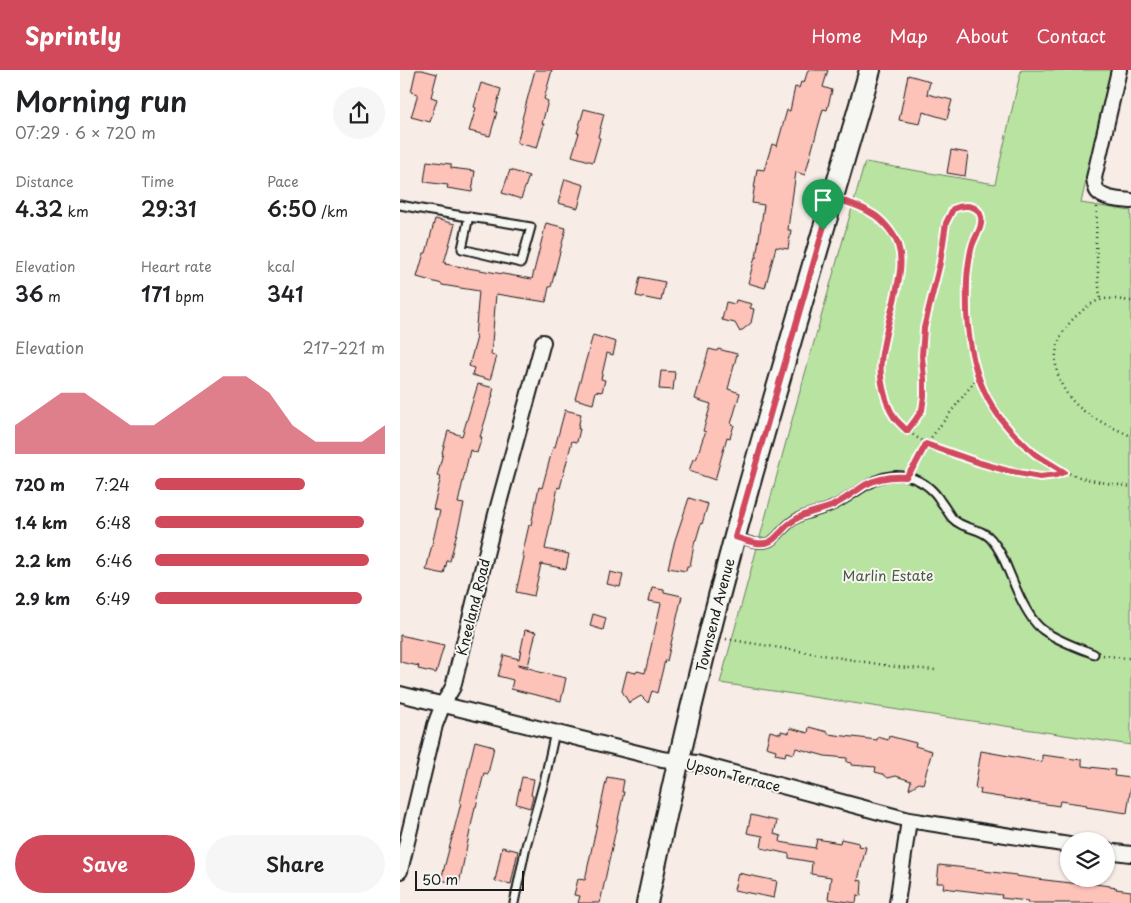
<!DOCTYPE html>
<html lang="en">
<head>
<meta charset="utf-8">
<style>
	:root { --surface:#fff; --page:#f6f6f6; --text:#202124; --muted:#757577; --accent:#d1495b }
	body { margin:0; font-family:"Playpen Sans",sans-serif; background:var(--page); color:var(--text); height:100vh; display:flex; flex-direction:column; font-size:19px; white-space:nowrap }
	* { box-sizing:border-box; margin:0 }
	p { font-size:16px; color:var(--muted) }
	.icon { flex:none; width:28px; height:28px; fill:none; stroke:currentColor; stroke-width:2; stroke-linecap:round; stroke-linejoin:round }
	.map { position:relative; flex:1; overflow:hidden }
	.details { display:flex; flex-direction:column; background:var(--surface); width:400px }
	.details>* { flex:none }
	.fabs { position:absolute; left:660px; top:762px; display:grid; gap:10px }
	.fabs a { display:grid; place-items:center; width:55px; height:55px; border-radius:50%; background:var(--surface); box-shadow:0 1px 4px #0004; font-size:25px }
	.scale { position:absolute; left:15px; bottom:12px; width:109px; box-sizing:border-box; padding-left:5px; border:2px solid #1c1c1c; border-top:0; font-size:14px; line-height:18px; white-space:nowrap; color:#1c1c1c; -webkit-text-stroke:4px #f6f6f2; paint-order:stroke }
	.pin { position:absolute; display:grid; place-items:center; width:42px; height:42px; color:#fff; margin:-51px -21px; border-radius:50% 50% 50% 0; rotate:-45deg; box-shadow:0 0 5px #0007 }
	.pin .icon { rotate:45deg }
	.round { display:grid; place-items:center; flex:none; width:52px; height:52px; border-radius:26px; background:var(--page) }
	.overview { display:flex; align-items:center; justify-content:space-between; height:85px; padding:0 15px }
	h1 { font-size:28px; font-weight:600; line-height:38px }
	.metrics { display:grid; grid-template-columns:repeat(3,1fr); gap:8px; height:85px; padding:5px 15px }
	.metrics div { display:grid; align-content:center }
	.metrics b { font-size:21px; font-weight:600 }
	.metrics small { font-size:14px; font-weight:400 }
	.metrics p { font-size:14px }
	.chart { height:140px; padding:10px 15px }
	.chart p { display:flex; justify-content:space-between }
	.chart svg { width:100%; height:90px; margin-top:5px; fill:var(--accent); opacity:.7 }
	.action { display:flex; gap:10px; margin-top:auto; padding:10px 15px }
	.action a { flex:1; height:58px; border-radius:30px; background:var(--accent); color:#fff; font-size:20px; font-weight:600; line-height:58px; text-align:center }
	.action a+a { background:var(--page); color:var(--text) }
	ul { padding:0 15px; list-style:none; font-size:16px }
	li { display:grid; grid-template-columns:80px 60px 1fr; align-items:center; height:38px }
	li i { height:12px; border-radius:6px; background:var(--accent) }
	header { display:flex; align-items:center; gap:30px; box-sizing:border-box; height:70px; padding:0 25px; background:var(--accent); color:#fff }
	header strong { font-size:24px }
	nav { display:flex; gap:28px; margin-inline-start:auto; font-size:18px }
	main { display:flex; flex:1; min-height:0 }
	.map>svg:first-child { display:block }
	.green { fill:#b8e3a1; stroke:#6a805e }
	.building { fill:#fdc2b8; stroke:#1c1c1c }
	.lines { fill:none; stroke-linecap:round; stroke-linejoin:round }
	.service-casing { stroke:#1c1c1c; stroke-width:11 }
	.minor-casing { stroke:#1c1c1c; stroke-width:18 }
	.secondary-casing { stroke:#1c1c1c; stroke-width:24 }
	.path { stroke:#1c1c1c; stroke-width:2.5; stroke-dasharray:1 4; stroke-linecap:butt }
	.service { stroke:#f6f6f2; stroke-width:7 }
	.minor { stroke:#f6f6f2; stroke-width:14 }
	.secondary { stroke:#f6f6f2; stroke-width:20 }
	.route-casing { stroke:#fff; stroke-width:10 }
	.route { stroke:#d1495b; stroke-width:6 }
	.labels { text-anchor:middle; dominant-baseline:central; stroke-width:4; stroke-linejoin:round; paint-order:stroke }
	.park-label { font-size:14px; fill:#4b5844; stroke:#f6f6f2 }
	.street-label { font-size:14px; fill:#1c1c1c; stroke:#f6f6f2 }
</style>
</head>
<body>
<header>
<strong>Sprintly</strong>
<nav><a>Home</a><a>Map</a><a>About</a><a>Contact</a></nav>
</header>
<main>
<section class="details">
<div class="overview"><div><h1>Morning run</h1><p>07:29 · 6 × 720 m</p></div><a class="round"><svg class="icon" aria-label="share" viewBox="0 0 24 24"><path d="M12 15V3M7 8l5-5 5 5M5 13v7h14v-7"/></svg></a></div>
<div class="metrics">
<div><p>Distance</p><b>4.32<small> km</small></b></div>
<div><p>Time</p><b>29:31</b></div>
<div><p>Pace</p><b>6:50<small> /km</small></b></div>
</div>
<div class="metrics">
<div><p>Elevation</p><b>36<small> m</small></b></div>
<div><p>Heart rate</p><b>171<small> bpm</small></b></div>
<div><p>kcal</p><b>341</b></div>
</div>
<div class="chart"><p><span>Elevation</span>217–221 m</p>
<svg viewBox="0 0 160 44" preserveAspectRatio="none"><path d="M0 44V30L10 22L20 14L30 14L40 22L50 30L60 30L70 22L80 14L90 6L100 6L110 14L120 30L130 38L140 38L150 38L160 30V44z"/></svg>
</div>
<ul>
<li><b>720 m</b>7:24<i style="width:65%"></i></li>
<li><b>1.4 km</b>6:48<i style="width:91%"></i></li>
<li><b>2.2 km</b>6:46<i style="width:93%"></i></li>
<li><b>2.9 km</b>6:49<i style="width:90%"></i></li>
</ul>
<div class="action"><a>Save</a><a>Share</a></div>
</section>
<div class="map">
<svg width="731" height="833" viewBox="0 0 731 833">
	<rect width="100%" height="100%" fill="#f7ece6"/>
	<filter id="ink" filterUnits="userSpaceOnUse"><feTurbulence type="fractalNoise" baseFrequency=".02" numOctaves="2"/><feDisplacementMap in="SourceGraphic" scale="10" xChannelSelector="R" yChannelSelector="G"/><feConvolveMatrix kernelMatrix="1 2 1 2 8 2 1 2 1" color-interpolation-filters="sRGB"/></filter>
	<g filter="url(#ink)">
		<path class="green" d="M621,0H711L681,133L731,141V675L320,613L395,339L465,92L595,114Z"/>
		<path class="building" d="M16,0H22L37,4L31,27L37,29L30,52L11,47L18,24L11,22Z
			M135,0H152L144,29L148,31L142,54H144L137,78L117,73L123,50L122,49Z
			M408,0H428L423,17L432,20L427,40L423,39L405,105L396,102L389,151L388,160H391L388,179L376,177L365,218L348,213L355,187L356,188L364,135L352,133L357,99L364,100L372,74L377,76L387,40L390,41L395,17L399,18L401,12L404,13Z
			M508,5L526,10V11L530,12L527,24L552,30L547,49L523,42L520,54L499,50Z
			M81,13L101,19L95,42H97L90,66L69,61L76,38L74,37Z
			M184,39L204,44L198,67L200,68L193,92L172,86L179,63H177Z
			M551,80L568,83L565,106L547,103Z
			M27,91L51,94V98L75,101L72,122L47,118L48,115L24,112Z
			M110,100L129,106L121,129L102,123Z
			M165,109L184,115L178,138L158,133Z
			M35,149L55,154L44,193H46L45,194L132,209L146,153L166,158L151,217H149L146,232L96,224L91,285L97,286L90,310L72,305L74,298L69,296L77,267H75L79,221L42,215V214L17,207L24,183H26Z
			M240,207L265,212L261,231L236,226Z
			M336,230L352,234L350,238L354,239L351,253L340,262L335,253L322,250L326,232L335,234Z
			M193,265L216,272L213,285L207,283L201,309L205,310L202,322L196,321L193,334L175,329Z
			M309,279L317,281L318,279L337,284L328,319L340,323L331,354L334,355L330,368L327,367L315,410L289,401L293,389L296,390L303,368L306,362L303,361L311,334L295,329Z
			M261,301L275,302L273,320L259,319Z
			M78,314L94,318L92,325H93L80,367H82L77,383L70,380L58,433L64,434L50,491H47L44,504L26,500L40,441L33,439L41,407L37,406L43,383H42L48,361L62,366Z
			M165,340L181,344L178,359H180L177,372L172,371L160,418L158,417L145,479L169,484L166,499L141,494L134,526L116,522L124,487L122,486L129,455H131L139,417L142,418L153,377H155Z
			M289,428L308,434L302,454L301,453L296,470H295L290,496H287L286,501L268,498L275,470Z
			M210,502L223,505L220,517L207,514Z
			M252,517L264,519V522L282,526L267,591L265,590L257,623L252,621L248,633L241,626L229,633L222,621L227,601L236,603L237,601L245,603L261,533L249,531Z
			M193,544L206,548L203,560L190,556Z
			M125,560L136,562L128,596L118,594V595L136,600L135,601L166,608L161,631L111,619L113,610L98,606L104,585L119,589Z
			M0,565L44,575L36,603L18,599L19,596L0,592Z
			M409,657L428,662V664L477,670L478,667L488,670L489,666L516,673L515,676L532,681L523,714L519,713L509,719L511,711L496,706L488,708L483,704L475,702L476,697L451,695L452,693L447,692V688L425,686L396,678L394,684L386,682L385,686L375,684L376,680L366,677L370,661L381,664V661L389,663L390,658L408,663Z
			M75,671L90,675V676L94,677L88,704L84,703L76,737H75L59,814L41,810L61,733H60Z
			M581,681L642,692V685L682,690V696L715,700L714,706L731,708V716L727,743L686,737L687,735L660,731L659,736L580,724L581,719L575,718Z
			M122,707L134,709L131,725L133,726L130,738L116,734Z
			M207,707L224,710L222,722H224L200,833H178L180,826L174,825L178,809L185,810Z
			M351,745L377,751L374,764L381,766L380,772L415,778L417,769L440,773L441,769L459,773L458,776L466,777L458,810L462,811L461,826L457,825L456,833L428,829L431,807L411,804L412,792L389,788V784L361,778L363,766L347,763Z
			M102,777L118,781L111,814L95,811Z
			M539,795L584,800V801L616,805V806L645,810L680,814V812L710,816V817L717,818L716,819L731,821V833H627L628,831L601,828L602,825L543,818L544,813H537Z
			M338,803L377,811L374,828L334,820Z"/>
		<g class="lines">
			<defs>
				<path id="service" d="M0,135C43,144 87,149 131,157L121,193L62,179L69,146
					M336,467C346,470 358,476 369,472C375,470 378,464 383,460C386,456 390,453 394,450C405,443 418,442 430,437C457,426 475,399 509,407C523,411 534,420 541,432C545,437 548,443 552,448C563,460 581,457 591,469C602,482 605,493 612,509C618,524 629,550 643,560C658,571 677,577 694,584
					M114,833L126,776L145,708L155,662"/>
				<path id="minor" d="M719,0L694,108C695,113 695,120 699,123C707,130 722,130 731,131
					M0,624L262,689L296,693L509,750L669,775
					M706,781L731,784
					M0,801L35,655L43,634L53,617L96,444L143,272
					M497,833L509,750"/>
				<g id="secondary">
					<path id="s1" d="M247,833C273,710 302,588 335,466C378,310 425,156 470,0"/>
				</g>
			</defs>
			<use href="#service" class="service-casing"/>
			<use href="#minor" class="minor-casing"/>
			<use href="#secondary" class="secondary-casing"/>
			<path class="path" d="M448,132C460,136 471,142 481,151C487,157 496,166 498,175C503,193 499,211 494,228C487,259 477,290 484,321C488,337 494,350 507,360C526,377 552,383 576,391C600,399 640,413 664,402
				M697,137L696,173L700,230
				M731,231C721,230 710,227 700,230C693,232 686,237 681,242C657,261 648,289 663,317C677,344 706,354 731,366
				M507,361L516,349L522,340L524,326V309L522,286L524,258L540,193L546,153L553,139C556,138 560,135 563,135C571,135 579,140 581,147C583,158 575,166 572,176C570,183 569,191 568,198C565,225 566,260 572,286C582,335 618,381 664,401C684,411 709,413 731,417
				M513,397L526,374L578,307
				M326,569L496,597L536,600
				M703,585L724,588H731"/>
			<use href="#service" class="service"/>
			<use href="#minor" class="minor"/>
			<use href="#secondary" class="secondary"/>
		</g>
	</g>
	<g class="lines" filter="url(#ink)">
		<defs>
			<path id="route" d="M432,128C446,132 459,135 471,143C481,148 495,164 498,175C504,193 498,213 494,231C489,251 483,271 481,291C479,307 485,333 494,347C497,352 503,356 507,361L516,349L522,340L524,326V309L522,286L524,258L540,193L546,153L553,139C562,135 578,133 581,147C583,158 575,166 572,176C570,183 569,191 568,199C566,213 567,229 567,244C570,295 583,336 621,371C625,375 630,380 635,384C644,390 654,396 664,402L656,405L640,407L608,401L580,393L526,374L515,395L506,407C492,406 478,408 465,415C454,422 444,430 432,436C420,441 407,442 396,449C391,452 385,457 381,462C377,465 375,470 369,472C359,476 345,470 335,467Z"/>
		</defs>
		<use href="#route" class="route-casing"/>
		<use href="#route" class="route"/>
	</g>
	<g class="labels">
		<g class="park-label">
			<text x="488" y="505">Marlin Estate</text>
		</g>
		<g class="street-label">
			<text transform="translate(73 537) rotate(-76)">Kneeland Road</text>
			<text stroke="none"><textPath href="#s1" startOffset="296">Townsend Avenue</textPath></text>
			<text transform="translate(333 705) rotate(14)">Upson Terrace</text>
		</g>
	</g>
</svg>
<div class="fabs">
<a><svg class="icon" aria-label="layers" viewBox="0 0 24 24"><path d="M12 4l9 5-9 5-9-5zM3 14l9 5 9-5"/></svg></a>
</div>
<div class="scale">50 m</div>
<div class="pin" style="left:423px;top:160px;background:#1e9e55"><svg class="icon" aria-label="arrive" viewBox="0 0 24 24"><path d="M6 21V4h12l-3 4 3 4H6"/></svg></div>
</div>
</main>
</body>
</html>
